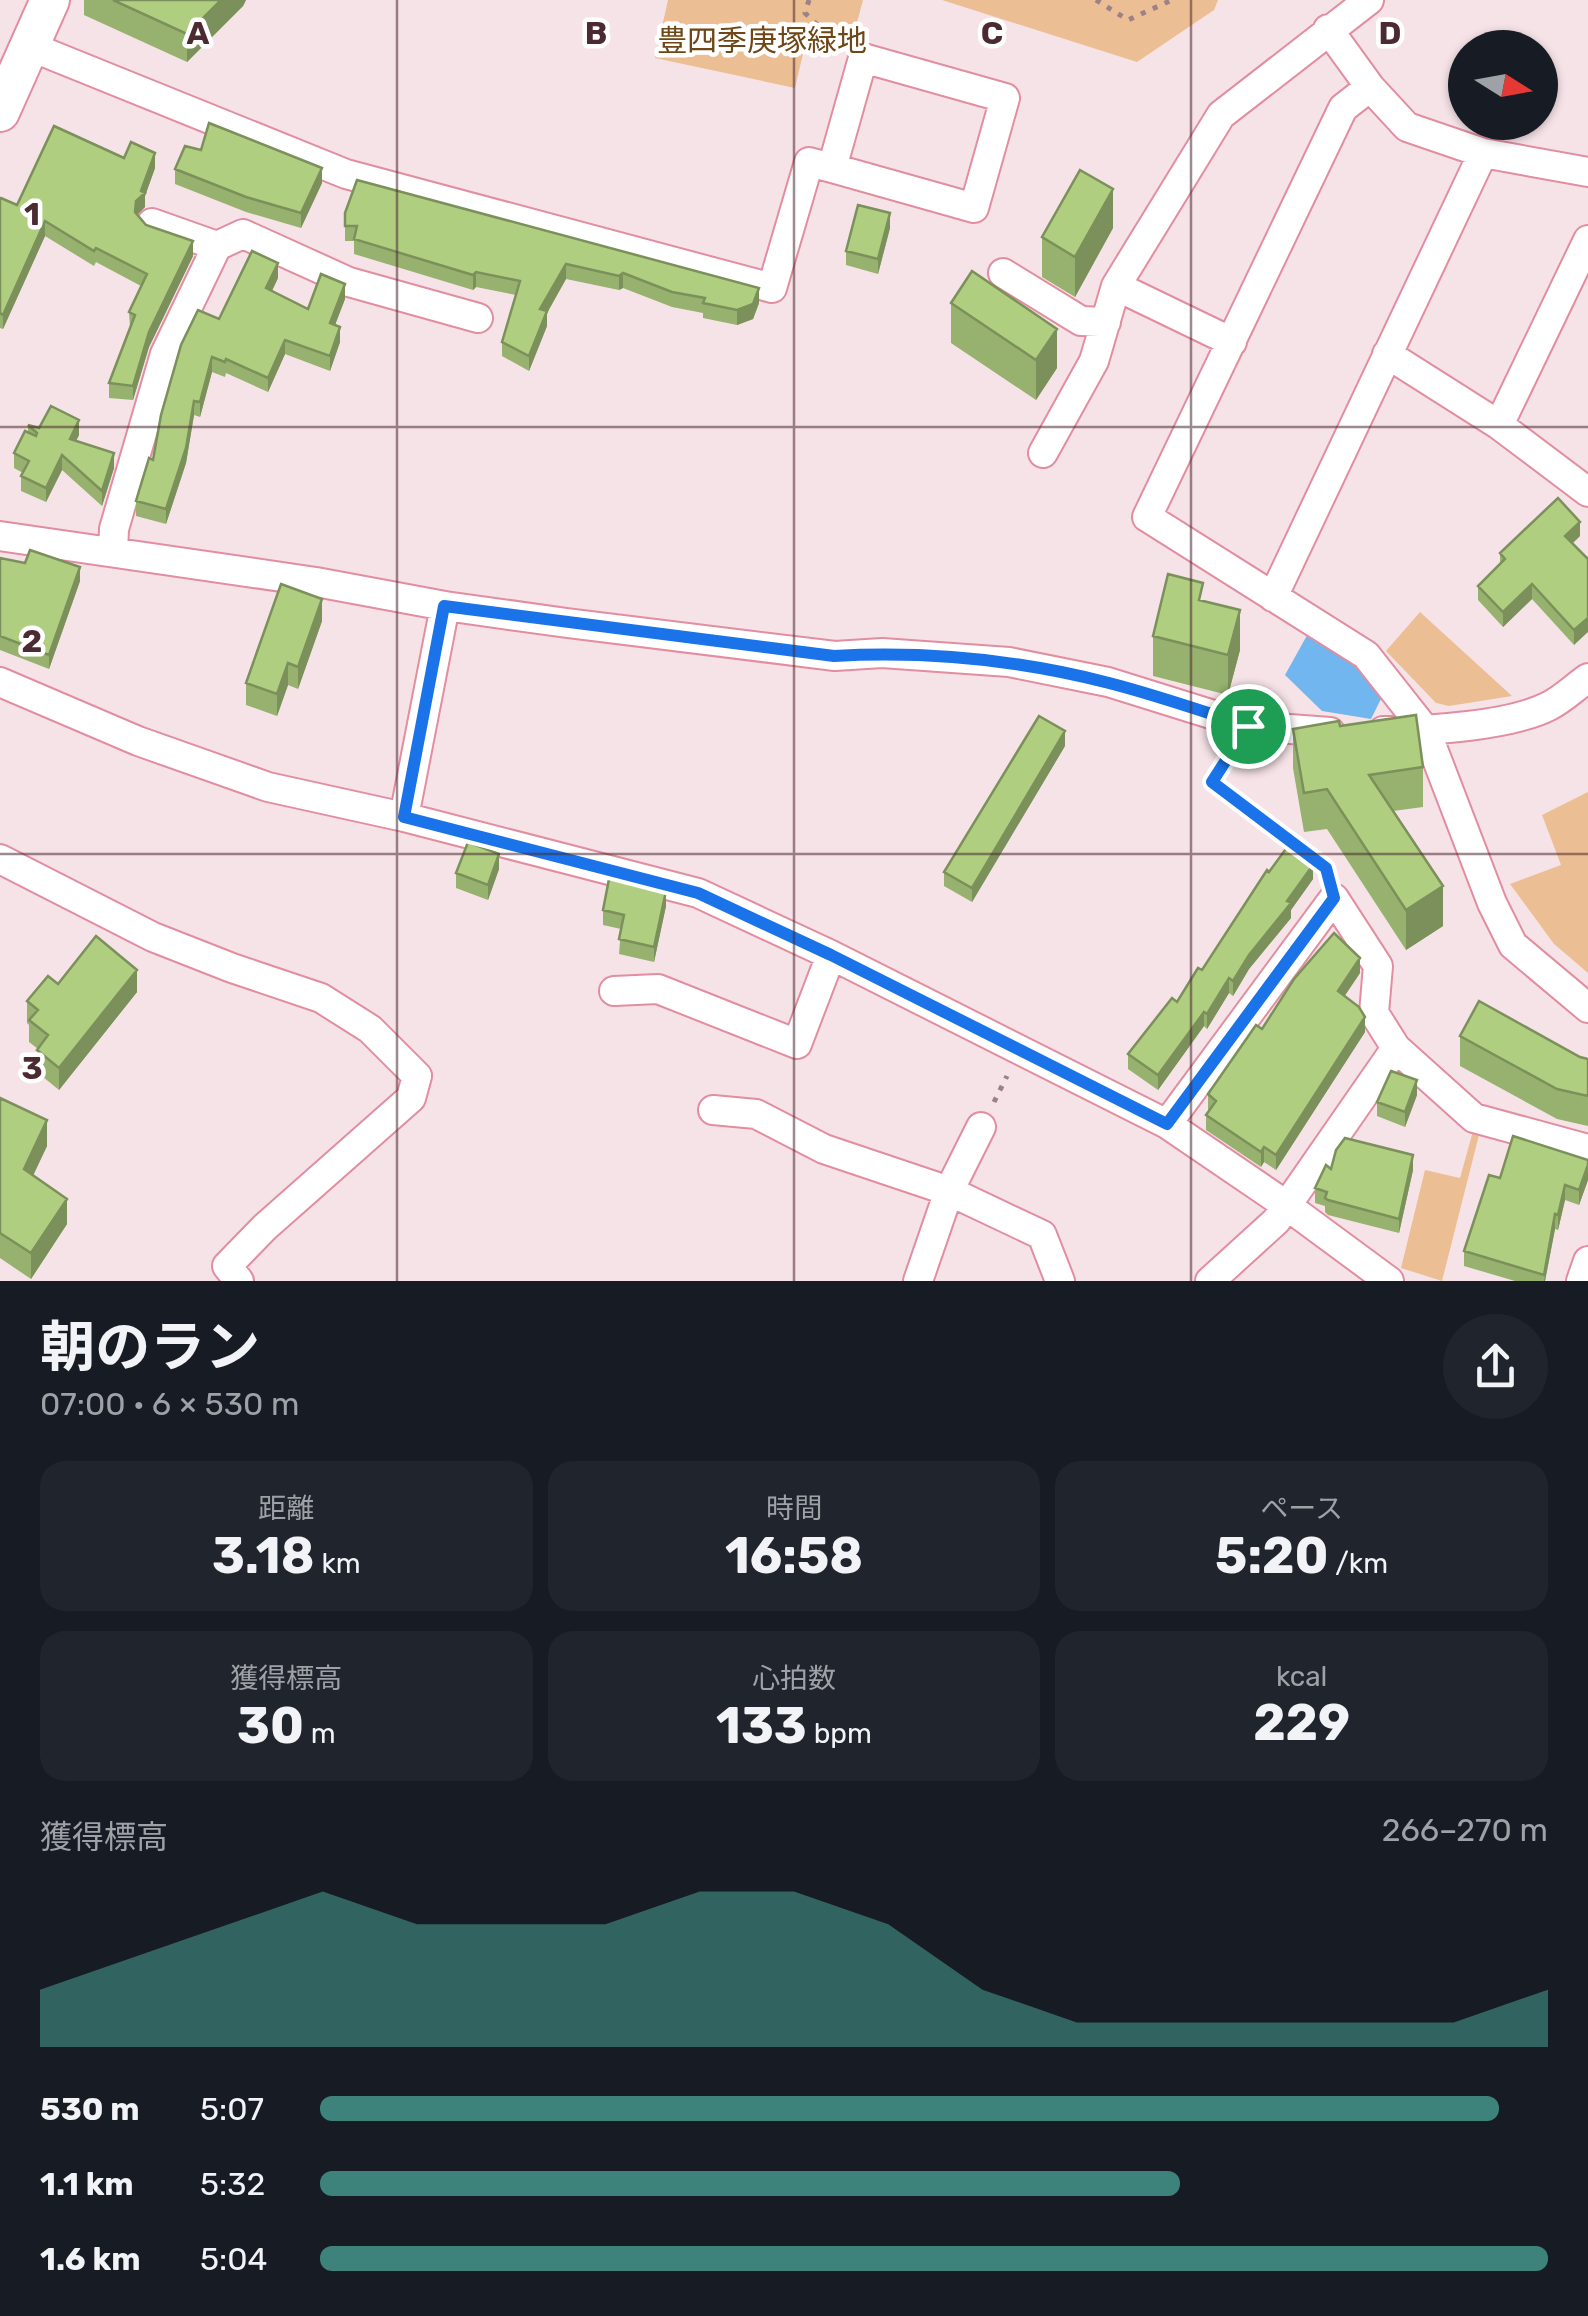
<!DOCTYPE html>
<html lang="ja">
<head>
<meta charset="utf-8">
<style>
	:root { --surface:#171b24; --page:#20242c; --text:#f1f3f6; --muted:#9ea1a6; --accent:#3d837b }
	body { margin:0; font-family:Rubik,"Noto Sans JP",sans-serif; background:var(--page); color:var(--text); height:100vh; display:flex; flex-direction:column; font-size:38px; white-space:nowrap }
	* { box-sizing:border-box; margin:0 }
	p { font-size:32px; color:var(--muted) }
	.icon { flex:none; width:55px; height:55px; fill:none; stroke:currentColor; stroke-width:2; stroke-linecap:round; stroke-linejoin:round }
	.map { position:relative; height:1281px; overflow:hidden }
	.drawer { display:flex; flex-direction:column; background:var(--surface); flex:1 }
	.drawer>* { flex:none }
	.needle { width:65px; rotate:101deg }
	.controls { position:absolute; left:1448px; top:30px; display:grid; gap:20px }
	.controls a { display:grid; place-items:center; width:110px; height:110px; border-radius:50%; background:var(--surface); box-shadow:0 2px 8px #0004; font-size:50px }
	.pin { position:absolute; display:grid; place-items:center; width:85px; height:85px; color:#fff; margin:-42px; border:5px solid #fff; border-radius:50%; box-shadow:0 2px 10px #0007 }
	.round { display:grid; place-items:center; flex:none; width:105px; height:105px; border-radius:52px; background:var(--page) }
	.headline { display:flex; align-items:center; justify-content:space-between; height:170px; padding:0 40px }
	h1 { font-size:55px; font-weight:700; line-height:75px }
	.figures { display:grid; grid-template-columns:repeat(3,1fr); gap:15px; height:170px; padding:10px 40px }
	.figures div { display:grid; align-content:center; border-radius:25px; background:var(--page); text-align:center }
	.figures b { font-size:50px; font-weight:700 }
	.figures small { font-size:28px; font-weight:400 }
	.figures p { font-size:28px }
	.chart { height:280px; padding:20px 40px }
	.chart p { display:flex; justify-content:space-between }
	.chart svg { width:100%; height:180px; margin-top:10px; fill:var(--accent); opacity:.7 }
	ul { padding:0 40px; list-style:none; font-size:32px }
	li { display:grid; grid-template-columns:160px 120px 1fr; align-items:center; height:75px }
	li i { height:25px; border-radius:12px; background:var(--accent) }
	.map>svg:first-child { display:block }
	.green { fill:#ecbe93 }
	.water { fill:#72b6ef }
	.lines { fill:none; stroke-linecap:round; stroke-linejoin:round }
	.minor-casing { stroke:#e28da0; stroke-width:32 }
	.major-casing { stroke:#e28da0; stroke-width:42 }
	.path { stroke:#9c8187; stroke-width:5; stroke-dasharray:5 8; stroke-linecap:butt }
	.minor { stroke:#fff; stroke-width:28 }
	.major { stroke:#fff; stroke-width:38 }
	.wall { fill:#97b16e }
	.shaded-wall { fill:#7b905a }
	.building { fill:#b0ce80; stroke:#7b905a; stroke-width:2.5 }
	.route-casing { stroke:#fff; stroke-width:20 }
	.route { stroke:#1a73e8; stroke-width:12 }
	.grid { fill:none; stroke:#4c2a32; stroke-width:2.5; stroke-opacity:0.55 }
	.labels { text-anchor:middle; dominant-baseline:central; stroke-width:9; stroke-linejoin:round; paint-order:stroke }
	.park-label { font-size:30px; fill:#6f4616; stroke:#fff }
	.grid-label { font-size:32px; text-anchor:middle; font-weight:bold; fill:#4c2a32; stroke:#fff; stroke-width:9; stroke-linejoin:round; paint-order:stroke }
</style>
</head>
<body>
<div class="map">
<svg width="1588" height="1281" viewBox="0 0 1588 1281">
	<rect width="100%" height="100%" fill="#f6e3e7"/>
	<path class="green" d="M668,0H863L850,49L806,41L795,88L655,58Z
		M942,0H1218L1214,10L1137,62Z
		M1420,612L1512,696L1449,706L1436,703L1386,651Z
		M1588,792V973L1554,944L1510,884L1561,865L1542,815Z
		M1473,1131L1479,1135L1442,1281L1401,1268L1425,1170L1460,1178Z"/>
	<path class="water" d="M1310,630L1374,676L1385,691L1371,719L1322,711L1285,675Z"/>
	<g class="lines">
		<defs>
			<path id="minor" d="M1328,29L1370,87L1407,127L1483,153L1588,172
				M29,46L346,174L772,288L809,162L832,168L974,208L1005,98L863,58L832,168
				M1370,87L1343,108L1147,517L1366,655L1426,731L1492,903L1513,945L1588,1008
				M217,246L243,234L349,282L478,318
				M1003,273L1081,321L1106,322
				M1116,286L1232,342
				M1387,354L1499,425L1588,240
				M1499,425L1588,492
				M1043,453L1094,361L1116,286L1221,115L1369,0
				M0,536L316,582L445,606L567,623L835,656L882,653L1009,662L1108,682L1249,726L1330,732
				M113,551L114,529L165,354L217,246L152,223
				M1273,597L1483,153
				M0,682L138,741L268,787L404,817L698,893L831,955L1167,1124L1286,1205L1389,1281
				M1383,731C1427,731 1510,726 1549,706C1563,699 1575,687 1588,678
				M404,817L445,606
				M0,859L153,937L232,968L321,998L370,1029L417,1076L411,1098L265,1227L227,1266L239,1281
				M614,991L658,989L797,1044L831,955
				M713,1110L756,1114L824,1149L949,1191L1042,1235L1060,1281
				M1167,1124L1334,898L1378,966L1374,1013L1396,1048L1474,1118L1588,1149
				M918,1281L949,1191L981,1127
				M1210,1281L1276,1221L1396,1048
				M1581,1281L1588,1261"/>
			<path id="major" d="M0,112L50,0"/>
		</defs>
		<use href="#minor" class="minor-casing"/>
		<use href="#major" class="major-casing"/>
		<path class="path" d="M809,0L805,13L840,47
			M1096,0L1128,20L1172,0
			M1233,750L1212,782L1327,871
			M994,1102L1007,1076"/>
		<use href="#minor" class="minor"/>
		<use href="#major" class="major"/>
	</g>
	<path class="wall" d="M84,0H246L243,6L187,62L84,15Z
		M124,158L155,168L145,196V207L137,215L146,225L193,256L149,347L133,400L109,398V383L130,327L129,312L141,286L96,262L94,266L45,236L3,329L0,328V199L17,205Z
		M175,169L322,183L301,228L246,212L175,184Z
		M345,213L759,303L753,319L737,325L703,318V313L672,307L623,288L619,290L566,279L547,313V326L529,371L502,356V342L516,295L476,287L473,290L354,254V241H345Z
		M890,228L878,274L846,265V251Z
		M1113,228L1075,297L1042,277V237Z
		M278,278L272,291L308,309L345,299L335,325L340,342L330,371L285,354L268,392L226,373L225,377L212,372L200,417L194,415L186,463L166,524L136,516V501L153,460L219,319Z
		M951,303L1057,368L1036,400L951,343Z
		M28,425L39,428L79,435L76,441L114,468L102,506L62,470L46,502L21,491V476L23,473L14,468V453L28,432Z
		M1580,536L1573,543L1588,559L1574,645L1532,599L1503,627L1478,600V586L1500,565V553Z
		M0,558L80,581L49,669L0,650Z
		M1203,601L1240,650L1228,695L1153,676V636Z
		M322,621L298,689L288,685L277,716L246,705V683Z
		M1340,726L1423,767V807L1393,811L1443,926L1406,950L1327,829L1304,832L1293,768V729Z
		M1065,746L972,902L944,886V872Z
		M499,869L488,900L456,888V873Z
		M1269,872L1313,879L1291,910V918L1249,969L1233,996L1229,993L1207,1029L1204,1026L1158,1090L1128,1069V1054L1177,1002L1202,970Z
		M666,906L654,962L619,954L621,929L603,925V910Z
		M1360,973L1344,996L1365,1032L1276,1170L1264,1162L1261,1167L1206,1130V1115L1209,1110L1208,1109V1094L1262,1029Z
		M58,984L137,992L59,1090L37,1072L38,1049L29,1042V1025L27,1023V1001Z
		M1460,1036L1588,1059V1126L1557,1119L1460,1066Z
		M1417,1095L1405,1127L1377,1116V1102Z
		M0,1098L47,1146L33,1175L67,1224L31,1279L0,1258Z
		M1588,1160V1180L1579,1205L1565,1200L1558,1230L1555,1229L1545,1281H1515L1464,1266V1251L1500,1178Z
		M1331,1169L1413,1170L1399,1233L1328,1215L1325,1212V1206L1315,1203V1188Z"/>
	<path class="shaded-wall" d="M221,0H246L243,6L187,62V34Z
		M155,153V168L145,196V207L136,216L135,227L136,201Z
		M322,168V183L301,228V213Z
		M1113,189V228L1075,297V257Z
		M890,213V228L878,274V259Z
		M45,221V236L3,329V315Z
		M193,241V256L149,347L133,400V386L149,332Z
		M278,263V278L266,303V288Z
		M566,264V279L547,313V326L529,371V356L540,309Z
		M476,272V287L473,290V275Z
		M623,273V288L619,290V276Z
		M345,284V299L330,338V323Z
		M759,288V303L753,319L737,325V310Z
		M340,327V342L330,371V356Z
		M1057,329V368L1036,400V360Z
		M285,340V354L268,392V378Z
		M212,357V372L200,417V402Z
		M194,401V415L186,463L166,524V509Z
		M79,420V435L70,453V439Z
		M114,453V468L102,506V491Z
		M62,455V470L46,502V488Z
		M1580,522V536L1565,550V536Z
		M80,567V581L49,669V655Z
		M1532,584V599L1503,627V612Z
		M322,599V621L298,689V667Z
		M1240,610V650L1228,695V655Z
		M1588,618V632L1574,645V630Z
		M288,663V685L277,716V694Z
		M1065,731V746L972,902V888Z
		M499,854V869L488,900V885Z
		M1313,865V879L1291,910V918L1249,969L1233,996V981L1249,955Z
		M1443,886V926L1406,950V910Z
		M666,891V906L654,962V947Z
		M1360,958V973L1338,1006V991Z
		M137,970V992L59,1090V1068Z
		M1229,978V993L1207,1029V1014Z
		M1204,1012V1026L1158,1090V1075Z
		M1365,1017V1032L1276,1170V1155Z
		M1417,1080V1095L1405,1127V1112Z
		M47,1120V1146L24,1195V1169Z
		M1264,1147V1162L1261,1167V1152Z
		M1413,1155V1170L1399,1233V1219Z
		M1588,1165V1180L1579,1205V1190Z
		M1565,1185V1200L1558,1230V1215Z
		M67,1199V1224L31,1279V1253Z
		M1555,1214V1229L1545,1281H1544Z"/>
	<path class="building" d="M113,0H221L187,34Z
		M209,123L322,168L301,213L246,197L175,169L185,146L201,150Z
		M54,126L124,158L131,142L155,153L141,191L145,193L136,201L135,212L146,225L193,241L149,332L133,386L109,383L135,315L129,312L147,274L96,248L94,251L45,221L3,315L0,313V199L1,198L17,205Z
		M1080,170L1113,189L1075,257L1042,237Z
		M357,180L759,288L753,304L737,310L703,303L705,298L672,292L623,273L619,276L566,264L540,309L547,311L529,356L502,342L520,281L476,272L473,275L354,239L357,226H345V213Z
		M858,205L890,213L878,259L846,251Z
		M252,251L278,263L266,288L308,309L321,274L345,284L330,323L340,327L330,356L285,340L268,378L226,359L225,362L212,357L200,402L194,401L186,448L166,509L136,501L149,458L153,460L161,415L181,345L198,310L219,319Z
		M972,271L1057,329L1036,360L951,303Z
		M51,406L79,420L70,439L114,453L102,491L62,455L46,488L21,476L29,461L14,453L25,431L36,436L37,433L28,425L39,428Z
		M1558,498L1580,522L1565,536L1588,559V618L1574,630L1532,584L1503,612L1478,586L1505,559L1500,553Z
		M30,550L80,567L49,655L0,636V558L25,563Z
		M1168,574L1203,583L1199,600L1240,610L1228,655L1153,636Z
		M281,584L322,599L298,667L288,663L277,694L246,683Z
		M1416,715L1423,767L1369,775L1443,886L1406,910L1327,789L1304,793L1293,729L1339,721L1340,726Z
		M1039,716L1065,731L972,888L944,872Z
		M468,842L499,854L488,885L456,873Z
		M1288,846L1313,865L1287,901L1291,903L1249,955L1233,981L1229,978L1207,1014L1204,1012L1158,1075L1128,1054L1172,998L1177,1002L1198,968L1202,970L1267,870L1269,872Z
		M609,879L666,891L654,947L619,939L624,915L603,910Z
		M1334,933L1360,958L1338,991L1359,1007L1365,1017L1276,1155L1264,1147L1261,1152L1206,1115L1216,1101L1208,1094L1256,1025L1262,1029L1294,979Z
		M96,936L137,970L59,1068L37,1050L48,1035L29,1020L38,1010L27,1001L48,976L58,984Z
		M1479,1001L1580,1057L1588,1059V1096L1557,1089L1460,1036Z
		M1391,1071L1417,1080L1405,1112L1377,1102Z
		M0,1098L47,1120L24,1169L67,1199L31,1253L0,1233Z
		M1513,1136L1588,1160V1165L1579,1190L1565,1185L1558,1215L1555,1214L1544,1275L1464,1251L1489,1175L1500,1178Z
		M1345,1138L1413,1155L1399,1219L1328,1200L1325,1198L1327,1192L1315,1188L1326,1165L1331,1169L1336,1150Z"/>
	<g class="lines">
		<defs>
			<path id="route" d="M444,606L834,656C926,651 1020,660 1109,683C1156,695 1202,711 1248,726L1212,782L1326,868L1334,898L1167,1124L831,955L698,893L404,817Z"/>
		</defs>
		<use href="#route" class="route-casing"/>
		<use href="#route" class="route"/>
	</g>
	<path class="grid" d="M397,0V1281M794,0V1281M1191,0V1281M0,427H1588M0,854H1588"/>
	<g class="labels">
		<g class="park-label">
			<text x="762" y="41">豊四季庚塚緑地</text>
		</g>
	</g>
	<g class="grid-label">
		<text x="198" y="44">A</text>
		<text x="596" y="44">B</text>
		<text x="992" y="44">C</text>
		<text x="1390" y="44">D</text>
		<text x="32" y="225">1</text>
		<text x="32" y="652">2</text>
		<text x="32" y="1079">3</text>
	</g>
</svg>
<div class="controls">
<a><svg class="needle" viewBox="-14 -14 28 28"><path d="M0-13l5 13h-10z" fill="#e53935"/><path d="M0 13l5-13h-10z" fill="#9ea1a6"/></svg></a>
</div>
<div class="pin" style="left:1248px;top:726px;background:#1e9e55"><svg class="icon" aria-label="arrive" viewBox="0 0 24 24"><path d="M6 21V4h12l-3 4 3 4H6"/></svg></div>
</div>
<section class="drawer">
<div class="headline"><div><h1>朝のラン</h1><p>07:00 · 6 × 530 m</p></div><a class="round"><svg class="icon" aria-label="share" viewBox="0 0 24 24"><path d="M12 15V3M7 8l5-5 5 5M5 13v7h14v-7"/></svg></a></div>
<div class="figures">
<div><p>距離</p><b>3.18<small> km</small></b></div>
<div><p>時間</p><b>16:58</b></div>
<div><p>ペース</p><b>5:20<small> /km</small></b></div>
</div>
<div class="figures">
<div><p>獲得標高</p><b>30<small> m</small></b></div>
<div><p>心拍数</p><b>133<small> bpm</small></b></div>
<div><p>kcal</p><b>229</b></div>
</div>
<div class="chart"><p><span>獲得標高</span>266–270 m</p>
<svg viewBox="0 0 160 44" preserveAspectRatio="none"><path d="M0 44V30L10 22L20 14L30 6L40 14L50 14L60 14L70 6L80 6L90 14L100 30L110 38L120 38L130 38L140 38L150 38L160 30V44z"/></svg>
</div>
<ul>
<li><b>530 m</b>5:07<i style="width:96%"></i></li>
<li><b>1.1 km</b>5:32<i style="width:70%"></i></li>
<li><b>1.6 km</b>5:04<i style="width:100%"></i></li>
</ul>
</section>
</body>
</html>
